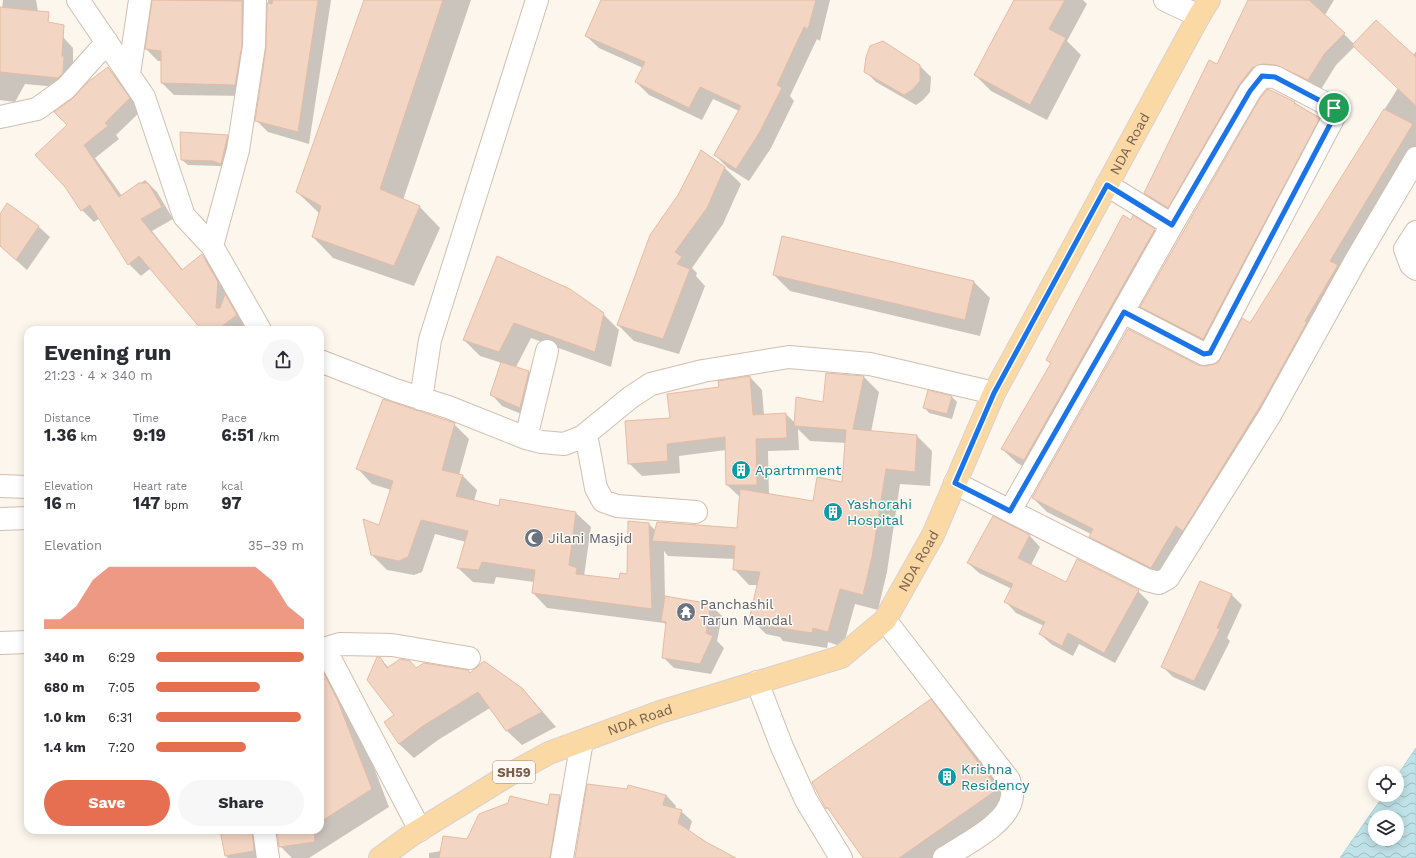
<!DOCTYPE html>
<html lang="en">
<head>
<meta charset="utf-8">
<style>
	:root { --surface:#fff; --page:#f7f7f7; --text:#2b2b33; --muted:#7c7c81; --accent:#e76f51 }
	body { margin:0; font-family:"Work Sans",sans-serif; background:var(--page); color:var(--text); height:100vh; display:flex; flex-direction:column; font-size:15px; white-space:nowrap }
	* { box-sizing:border-box; margin:0 }
	p { font-size:13px; color:var(--muted) }
	.icon { flex:none; width:22px; height:22px; fill:none; stroke:currentColor; stroke-width:2; stroke-linecap:round; stroke-linejoin:round }
	.map { position:relative; flex:1; overflow:hidden }
	.details { position:absolute; left:24px; top:326px; width:300px; height:508px; display:flex; flex-direction:column; background:var(--surface); border-radius:12px; box-shadow:0 2px 10px #0003 }
	.details>* { flex:none }
	.fabs { position:absolute; left:1368px; top:766px; display:grid; gap:8px }
	.fabs a { display:grid; place-items:center; width:36px; height:36px; border-radius:50%; background:var(--surface); box-shadow:0 2px 10px #0003; font-size:20px }
	.pin { position:absolute; display:grid; place-items:center; width:34px; height:34px; color:#fff; margin:-17px; border:2px solid #fff; border-radius:50%; box-shadow:0 1px 4px #0007 }
	.round { display:grid; place-items:center; flex:none; width:42px; height:42px; border-radius:21px; background:var(--page) }
	.head { display:flex; align-items:center; justify-content:space-between; height:68px; padding:0 20px }
	h1 { font-size:22px; font-weight:700; line-height:30px }
	.metrics { display:grid; grid-template-columns:repeat(3,1fr); gap:6px; height:68px; padding:4px 20px }
	.metrics div { display:grid; align-content:center }
	.metrics b { font-size:17px; font-weight:700 }
	.metrics small { font-size:11px; font-weight:400 }
	.metrics p { font-size:11px }
	.chart { height:112px; padding:8px 20px }
	.chart p { display:flex; justify-content:space-between }
	.chart svg { width:100%; height:72px; margin-top:4px; fill:var(--accent); opacity:.7 }
	.primary-button { display:flex; gap:8px; margin-top:auto; padding:8px 20px }
	.primary-button a { flex:1; height:46px; border-radius:24px; background:var(--accent); color:#fff; font-size:16px; font-weight:700; line-height:46px; text-align:center }
	.primary-button a+a { background:var(--page); color:var(--text) }
	ul { padding:0 20px; list-style:none; font-size:13px }
	li { display:grid; grid-template-columns:64px 48px 1fr; align-items:center; height:30px }
	li i { height:10px; border-radius:5px; background:var(--accent) }
	.map>svg:first-child { display:block }
	.water { fill:url(#water-waves); stroke:#a5d3da; fill-rule:evenodd }
	.shadow { fill:#0003; fill-rule:evenodd }
	.building { fill:#f3d5c3; stroke:#e6bba3 }
	.lines { fill:none; stroke-linecap:round; stroke-linejoin:round }
	.minor-casing { stroke:#d1beb0; stroke-width:24 }
	.major-casing { stroke:#dad1cd; stroke-width:24 }
	.minor { stroke:#fff; stroke-width:22 }
	.major { stroke:#fbd9a5; stroke-width:22 }
	.route-casing { stroke:#fff; stroke-width:8 }
	.route { stroke:#1a73e8; stroke-width:5 }
	.labels { text-anchor:middle; dominant-baseline:central; stroke-width:3; stroke-linejoin:round; paint-order:stroke }
	.shield { fill:#fffaf3; stroke:#a28b7f; stroke-width:1 }
	.shield-label { font-size:13px; font-weight:bold; fill:#7a5c4d }
	.street-label { font-size:14px; fill:#7a5c4d; stroke:#fffaf3 }
	.culture-label { font-size:14px; fill:#0d838f; stroke:#fffaf3; text-anchor:start }
	.worship-label { font-size:14px; fill:#5b616d; stroke:#fffaf3; text-anchor:start }
</style>
</head>
<body>
<div class="map">
<svg width="1416" height="858" viewBox="0 0 1416 858">
	<defs>
		<pattern id="water-waves" width="16" height="10" patternUnits="userSpaceOnUse"><rect width="16" height="10" fill="#bfe3e8"/><path d="M0 5q4-4 8 0t8 0" fill="none" stroke="#a0bbbe"/></pattern>
	</defs>
	<rect width="100%" height="100%" fill="#fdf6ec"/>
	<path class="water" d="M1416,748V858H1340L1384,795H1397V776ZM1375,817H1397V839H1375Z"/>
	<path class="shadow" d="M3,0H36L43,39L63,37L73,48V83L68,88L25,84L15,102L0,100V26Z
		M153,0H263L247,96L174,95L162,83V61H158L146,49Z
		M268,0H331L309,144L268,132L256,120L268,46Z
		M365,0H471L403,200L420,207L440,228L414,286L333,258L313,237L320,214L297,192Z
		M610,0H830L820,41L817,39L790,96L794,101L771,148L749,181L728,168L715,155L739,111L713,99L702,120L649,95L636,82L643,68L599,48L586,36Z
		M1016,0H1083L1087,4L1067,41L1081,55L1047,120L991,91L975,75Z
		M1254,0H1334L1325,15L1354,44L1413,56L1416,51V155L1165,581L1104,550L1090,536L1091,534L1047,512L1033,498L1198,366L1206,367L1218,364L1250,324L1398,88L1355,46L1336,65L1320,91L1264,79L1179,218L1156,204L1145,193Z
		M920,66L931,77L930,92L923,100L916,105L876,82L865,71Z
		M108,68L120,80L141,111L116,135L119,139L95,158L122,196L145,180L157,192L173,219L152,231L183,270L202,255L214,267L230,295L229,299L237,307L250,330H203L151,268L141,276L129,264L100,218L94,222L82,210L68,125L74,99Z
		M1268,90L1294,102L1319,118L1335,134L1219,355L1157,323L1141,307Z
		M227,136L232,142L226,168L219,166L188,165L182,160Z
		M701,151L725,168L741,184L723,224L692,268L697,273L696,276L705,286L679,354L634,341L618,325L679,196Z
		M8,205L39,227L50,237L27,270L0,246V215Z
		M1133,217L1155,230L1169,245L1039,474L1017,463L1002,449L1051,364L1047,360Z
		M498,258L603,314L619,330L611,367L531,338L516,367L529,372L540,382L531,418L502,406L492,395L502,363L480,356L464,340Z
		M774,275L974,282L990,298L980,336L790,291Z
		M750,377L762,390L764,415L786,414L795,423L864,377L879,392L871,432L917,436L932,451L930,486L900,484L887,572L878,610L855,604L843,647L828,642L827,648L783,641L780,637L766,634L751,619L758,585H749L734,569L735,559L668,556L664,551L665,597L711,605L722,616L717,641L724,648L711,674L674,668L663,657L667,626L664,623L547,608L533,593L534,582L496,577L494,584L473,582L458,568L466,542L435,534L422,572L414,575L387,570L372,555L391,490L372,484L358,469L454,424L469,439L459,475L463,476L477,490L474,501L500,507L576,513L591,527L584,576L620,580L628,575L649,524L656,531L738,529L740,497L727,485L726,450L679,456L680,473L642,476L629,463L671,419L720,388ZM798,429L810,441L846,443L842,483L814,503L769,495L768,451L799,450Z
		M952,397L957,402L952,419L929,413L924,407Z
		M993,518L1030,536L1040,547L1031,565L1066,583L1138,591L1149,602L1115,663L1079,644L1073,656L1051,644L1040,634L1044,626L1016,613L1006,602L1012,589L979,573L968,563Z
		M1231,594L1242,605L1227,638L1230,641L1205,691L1173,677L1162,666Z
		M380,658L389,668L470,674L522,688L556,727L522,745L507,731L490,708L438,740L414,758L399,744L385,722L395,716Z
		M320,671H322L339,689L355,718L389,807L309,858H292L281,847L278,836L274,837L270,858H228L226,856L221,830H320Z
		M931,701L951,721L1018,809L947,858H864L835,816L827,808L813,783Z
		M666,795L676,806L675,809L681,811L692,821L689,831L706,843L734,858H576Z
		M560,796L570,806L561,858H429V853L441,851L549,806Z"/>
	<path class="building" d="M152,0L242,1V45L235,85L161,83V51L145,49Z
		M273,0H318L298,132L255,121L266,48L267,3L272,4Z
		M364,0H443L380,189L420,206L394,266L312,237L321,206L296,192Z
		M601,0H816L808,29L804,27L777,85L782,88L758,135L736,169L714,155L741,106L700,87L689,108L635,82L645,62L585,36Z
		M1014,0H1065L1049,29L1066,38L1030,105L974,75Z
		M1248,0H1309L1345,33L1325,53L1308,80L1276,65L1263,64L1252,68L1239,85L1168,208L1144,193L1209,60L1217,64Z
		M0,7L49,12L48,22L64,25L62,56H64L63,73L58,78L0,72Z
		M1376,20L1416,57V106L1352,45Z
		M883,41L920,65V81L912,90L904,95L864,72L866,57L870,46Z
		M108,67L130,98L105,123L108,126L84,145L119,197L139,183H148L162,207L141,219L182,270L202,254L218,282L216,308H220L225,294L237,315L217,330H202L139,256L128,265L90,205L81,211L65,187L35,155L67,125L54,112L73,98L88,82Z
		M1268,89L1295,102L1294,103L1320,118L1203,339L1140,307L1260,98Z
		M1384,109L1413,124L1330,261L1338,265L1305,321L1307,322L1265,398L1183,531L1176,526L1151,568L1089,537L1093,529L1032,498L1128,329L1198,365L1206,366L1218,363L1242,318L1250,323Z
		M180,132L228,135L221,164L213,161L181,160Z
		M701,150L725,167L707,208L675,252L682,257L677,264L690,269L663,339L617,325L650,235L678,195Z
		M7,203L39,226L16,260L0,246V214Z
		M1123,215L1131,220L1133,215L1155,229L1024,460L1001,449L1051,363L1046,360Z
		M782,236L974,281L965,320L773,275Z
		M497,256L570,289L604,313L595,352L514,323L499,352L463,340Z
		M501,362L529,371L520,408L490,395Z
		M826,373L864,376L853,429L917,435L915,472L886,469L872,557L863,595L840,589L828,632L813,628L812,633L767,626L768,623L749,620L760,572L733,570L735,546L652,541L657,522L737,528L740,489L813,501L817,477L842,482L846,430L794,426L796,397L823,402Z
		M750,376L753,415L786,413L787,438L756,439L757,485H726L725,437L667,444L668,461L628,464L625,421L670,418L667,394L719,387L718,381Z
		M928,390L952,396L947,414L923,408Z
		M383,399L455,423L442,470L463,475L456,496L499,506L500,499L576,512L569,565L577,568L576,574L619,579L620,573L627,574L628,521L649,523L652,609L532,593L535,570L482,562L479,570L457,568L468,531L421,520L408,557L399,561L371,555L363,519L379,525L393,481L356,469Z
		M993,516L1030,535L1018,558L1066,582L1077,559L1139,590L1104,653L1068,633L1062,646L1039,634L1045,622L1004,602L1013,584L967,563Z
		M1200,581L1232,594L1217,628L1220,629L1194,681L1161,667Z
		M665,596L711,604L706,633L713,636L700,664L662,658L666,622L661,621Z
		M377,657H380L387,668L400,659L410,661L416,668L424,663L468,670L470,673L484,661L522,688L542,712L506,731L478,692L423,726L399,744L384,722L394,715L367,680Z
		M320,666L337,699L372,789L320,822Z
		M931,699L998,789L899,858H863L827,807L826,809L812,782Z
		M587,784L627,789L628,785L666,795L663,805L682,810L678,823L706,842L736,858H575Z
		M550,794L560,795L550,858H439L443,836L467,839L479,814L508,803L510,796L548,805Z
		M220,830H252L254,851L225,856Z
		M277,830H314L315,842L279,847Z"/>
	<g class="lines">
		<defs>
			<path id="minor" d="M78,0L144,97L184,216L212,246L260,330
				M1165,0L1199,16
				M129,74L140,0
				M0,117L37,109L66,88L107,42
				M1416,232L1405,249L1411,265L1416,269
				M212,246L238,150L254,46L255,0
				M1123,312L1204,354L1210,353L1335,115L1334,108L1275,77L1262,76L1250,91L1172,225
				M320,361L395,390L448,407L526,438L542,442L564,444L582,437L631,397L651,384L703,371L789,357L870,364L994,393
				M421,399L430,340L537,0
				M586,434L596,488L603,501L617,506L696,512
				M526,438L547,351
				M955,483L1010,511L1172,225L1107,185
				M0,486L28,487
				M1010,511L1147,580L1159,583L1168,578L1270,415L1357,258L1416,158
				M0,519L28,518
				M885,620L1009,780C1010,785 1013,791 1012,796C1010,823 965,844 944,858
				M0,643L28,642
				M325,649L420,830
				M320,650L340,644L392,645L469,658
				M757,682L782,747L806,800L841,858
				M264,830L268,858
				M562,858L582,741"/>
			<g id="major">
				<path id="s1" d="M380,858L413,834L507,776L549,753L660,712L841,657L885,620L933,535L994,393L1199,16L1209,0"/>
			</g>
		</defs>
		<use href="#minor" class="minor-casing"/>
		<use href="#major" class="major-casing"/>
		<use href="#minor" class="minor"/>
		<use href="#major" class="major"/>
	</g>
	<g class="lines">
		<defs>
			<path id="route" d="M1262,76L1275,77L1334,108L1335,115L1210,353L1204,354L1124,312L1010,511L955,483L994,393L1107,185L1172,225L1250,91Z"/>
		</defs>
		<use href="#route" class="route-casing"/>
		<use href="#route" class="route"/>
	</g>
	<defs>
		<symbol id="building-disc" viewBox="-11 -11 22 22"><circle r="9.5" fill="#0f9aa8" stroke="#fffaf3"/><path d="M-4-6H4V6H1V3H-1V6H-4ZM-2.5-4.3h1.7v1.8h-1.7ZM.8-4.3h1.7v1.8H.8ZM-2.5-1h1.7V.8h-1.7ZM.8-1h1.7V.8H.8Z" fill="#fff"/></symbol>
		<symbol id="mosque-disc" viewBox="-11 -11 22 22"><circle r="9.5" fill="#6b7280" stroke="#fffaf3"/><path d="M3.5-4.9A6 6 0 1 0 3.5 4.9A5 5 0 1 1 3.5-4.9Z" fill="#fff"/></symbol>
		<symbol id="temple-disc" viewBox="-11 -11 22 22"><circle r="9.5" fill="#6b7280" stroke="#fffaf3"/><path d="M0-6L5-2H3V0L6.5 2.5H4V6H1.5V3h-3V6H-4V2.5H-6.5L-3 0V-2H-5Z" fill="#fff"/></symbol>
	</defs>
	<g fill-rule="evenodd">
		<use href="#building-disc" x="730" y="459" width="22" height="22"/>
		<use href="#building-disc" x="822" y="501" width="22" height="22"/>
		<use href="#mosque-disc" x="523" y="527" width="22" height="22"/>
		<use href="#temple-disc" x="675" y="601" width="22" height="22"/>
		<use href="#building-disc" x="936" y="766" width="22" height="22"/>
	</g>
	<g class="labels">
		<rect class="shield" x="493" y="761" width="42" height="22" rx="3"/>
		<g class="shield-label">
			<text x="514" y="772">SH59</text>
		</g>
		<g class="street-label">
			<text stroke="none"><textPath href="#s1" startOffset="1100">NDA Road</textPath></text>
			<text stroke="none"><textPath href="#s1" startOffset="632">NDA Road</textPath></text>
			<text stroke="none"><textPath href="#s1" startOffset="296">NDA Road</textPath></text>
		</g>
		<g class="culture-label">
			<text x="755" y="470">Apartmment</text>
			<text x="847" y="504">Yashorahi<tspan x="847" dy="16">Hospital</tspan></text>
			<text x="961" y="769">Krishna<tspan x="961" dy="16">Residency</tspan></text>
		</g>
		<g class="worship-label">
			<text x="548" y="538">Jilani Masjid</text>
			<text x="700" y="604">Panchashil<tspan x="700" dy="16">Tarun Mandal</tspan></text>
		</g>
	</g>
</svg>
<div class="fabs">
<a><svg class="icon" aria-label="locate" viewBox="0 0 24 24"><circle cx="12" cy="12" r="6"/><path d="M12 2v4M12 18v4M2 12h4M18 12h4"/></svg></a>
<a><svg class="icon" aria-label="layers" viewBox="0 0 24 24"><path d="M12 4l9 5-9 5-9-5zM3 14l9 5 9-5"/></svg></a>
</div>
<div class="pin" style="left:1334px;top:108px;background:#1e9e55"><svg class="icon" aria-label="arrive" viewBox="0 0 24 24"><path d="M6 21V4h12l-3 4 3 4H6"/></svg></div>
<section class="details">
<div class="head"><div><h1>Evening run</h1><p>21:23 · 4 × 340 m</p></div><a class="round"><svg class="icon" aria-label="share" viewBox="0 0 24 24"><path d="M12 15V3M7 8l5-5 5 5M5 13v7h14v-7"/></svg></a></div>
<div class="metrics">
<div><p>Distance</p><b>1.36<small> km</small></b></div>
<div><p>Time</p><b>9:19</b></div>
<div><p>Pace</p><b>6:51<small> /km</small></b></div>
</div>
<div class="metrics">
<div><p>Elevation</p><b>16<small> m</small></b></div>
<div><p>Heart rate</p><b>147<small> bpm</small></b></div>
<div><p>kcal</p><b>97</b></div>
</div>
<div class="chart"><p><span>Elevation</span>35–39 m</p>
<svg viewBox="0 0 160 44" preserveAspectRatio="none"><path d="M0 44V38L10 38L20 30L30 14L40 6L50 6L60 6L70 6L80 6L90 6L100 6L110 6L120 6L130 6L140 14L150 30L160 38V44z"/></svg>
</div>
<ul>
<li><b>340 m</b>6:29<i style="width:100%"></i></li>
<li><b>680 m</b>7:05<i style="width:70%"></i></li>
<li><b>1.0 km</b>6:31<i style="width:98%"></i></li>
<li><b>1.4 km</b>7:20<i style="width:61%"></i></li>
</ul>
<div class="primary-button"><a>Save</a><a>Share</a></div>
</section>
</div>
</body>
</html>
